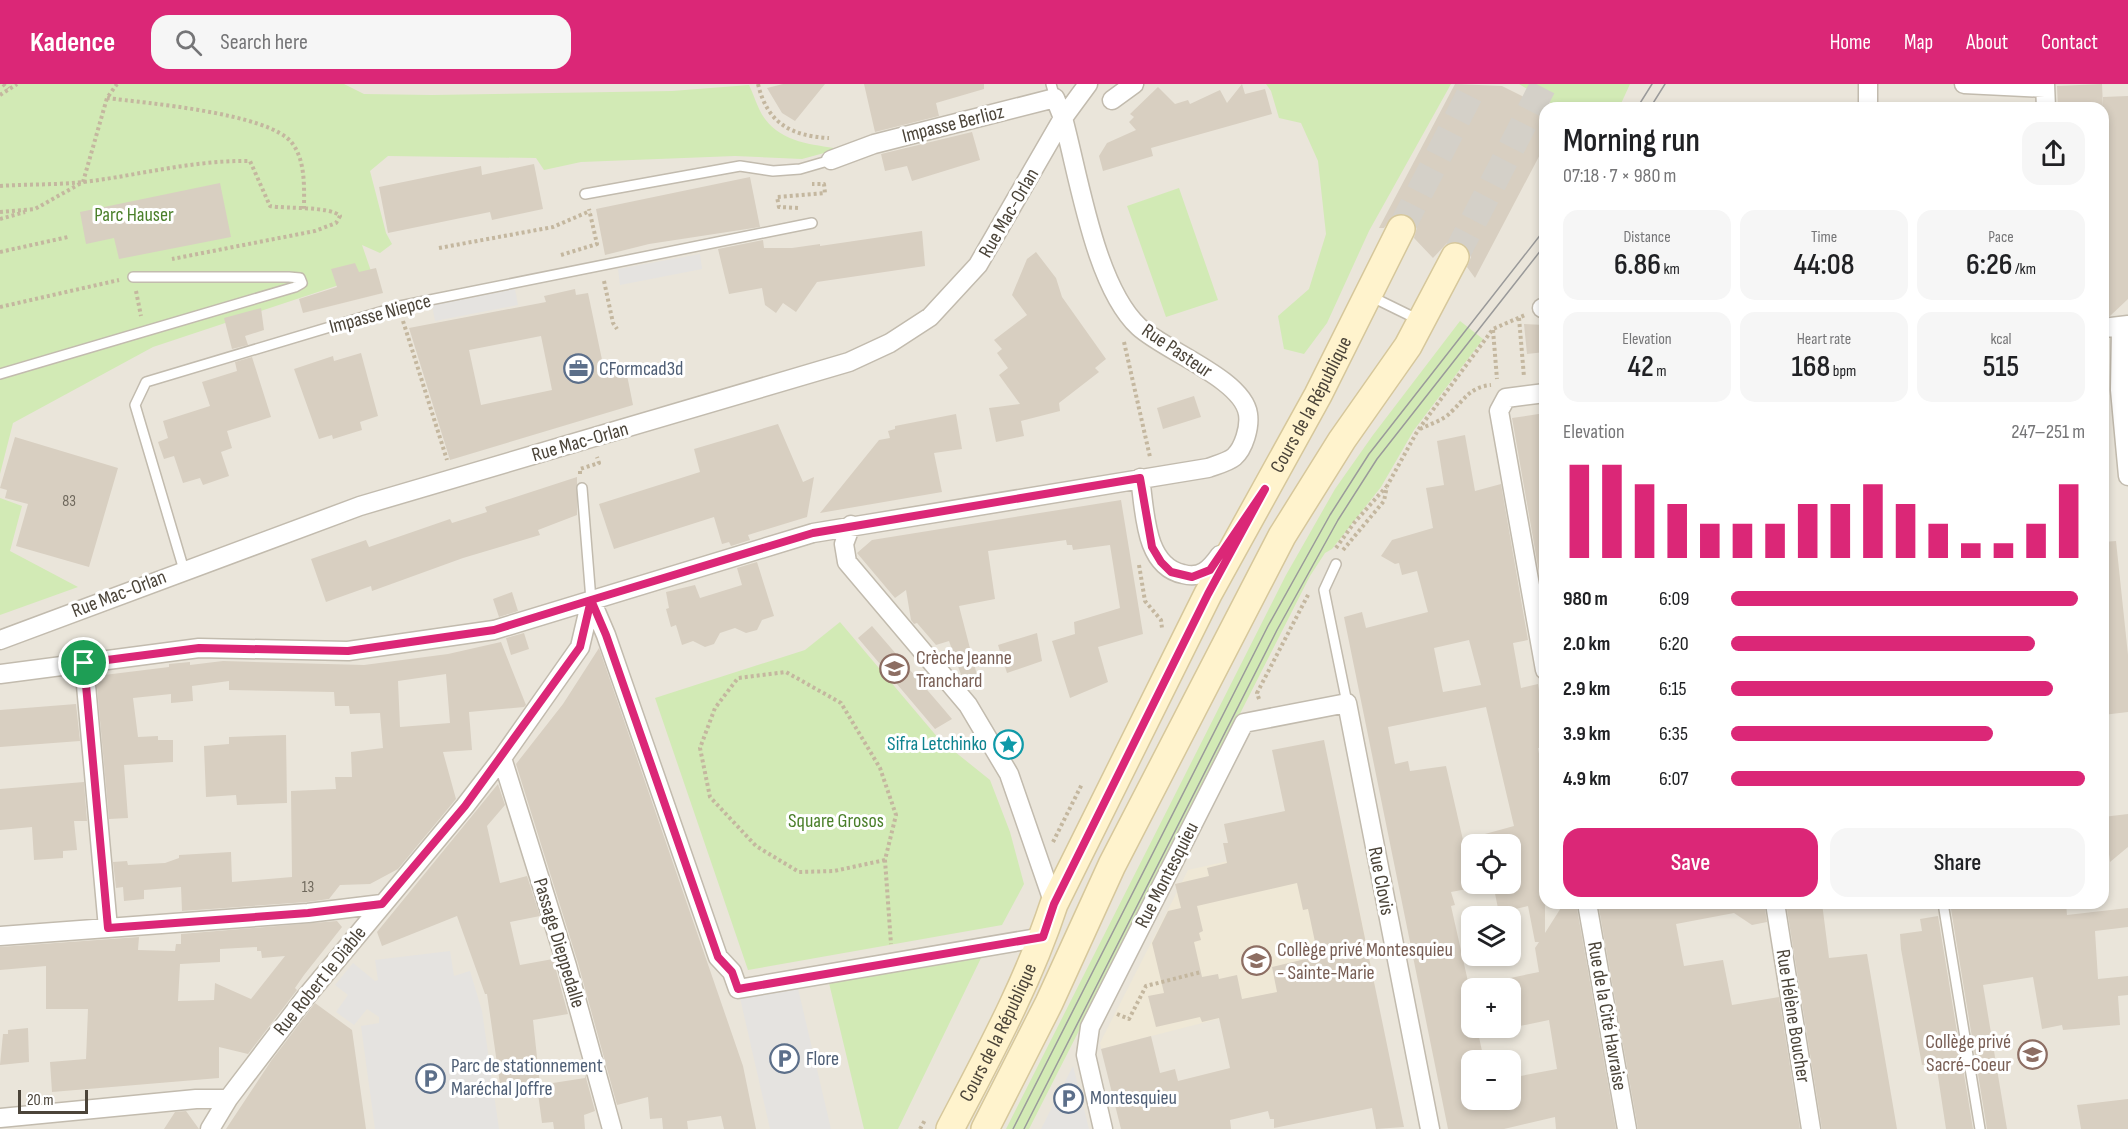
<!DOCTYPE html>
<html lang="en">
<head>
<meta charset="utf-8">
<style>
	:root { --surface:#fff; --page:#f6f6f6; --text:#202124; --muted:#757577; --accent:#db2777 }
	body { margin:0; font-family:"Sofia Sans Condensed",sans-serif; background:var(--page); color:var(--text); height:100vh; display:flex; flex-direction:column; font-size:22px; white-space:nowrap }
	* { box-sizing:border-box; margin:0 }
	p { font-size:20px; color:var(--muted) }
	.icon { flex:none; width:33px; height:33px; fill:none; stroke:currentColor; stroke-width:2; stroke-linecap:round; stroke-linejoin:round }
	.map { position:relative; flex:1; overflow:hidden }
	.sheet { position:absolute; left:1539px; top:18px; width:570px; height:807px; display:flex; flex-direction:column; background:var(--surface); border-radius:18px; box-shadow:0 3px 9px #0003 }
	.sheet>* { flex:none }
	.fabs { position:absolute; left:1461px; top:750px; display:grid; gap:12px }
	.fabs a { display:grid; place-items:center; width:60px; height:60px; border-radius:12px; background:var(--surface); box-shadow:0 3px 9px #0003; font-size:30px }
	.scale { position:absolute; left:18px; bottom:15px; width:70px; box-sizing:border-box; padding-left:6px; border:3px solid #4b4439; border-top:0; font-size:16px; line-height:21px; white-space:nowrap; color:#4b4439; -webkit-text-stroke:4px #fff; paint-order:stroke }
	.pin { position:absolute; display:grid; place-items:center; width:51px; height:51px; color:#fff; margin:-26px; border:3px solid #fff; border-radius:50%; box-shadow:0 2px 6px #0007 }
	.round { display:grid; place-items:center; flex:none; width:63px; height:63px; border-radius:18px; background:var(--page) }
	.head { display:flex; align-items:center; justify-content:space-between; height:102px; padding:0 24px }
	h1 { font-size:33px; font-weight:600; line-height:45px }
	.figures { display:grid; grid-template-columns:repeat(3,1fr); gap:9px; height:102px; padding:6px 24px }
	.figures div { display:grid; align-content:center; border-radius:15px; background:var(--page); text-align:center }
	.figures b { font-size:30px; font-weight:600 }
	.figures small { font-size:16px; font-weight:400 }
	.figures p { font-size:16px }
	.chart { height:168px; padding:12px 24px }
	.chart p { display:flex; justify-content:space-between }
	.chart svg { width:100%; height:108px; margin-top:6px; stroke:var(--accent); stroke-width:6 }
	.action { display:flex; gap:12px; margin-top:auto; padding:12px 24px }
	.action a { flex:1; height:69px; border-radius:18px; background:var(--accent); color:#fff; font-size:24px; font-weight:600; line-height:69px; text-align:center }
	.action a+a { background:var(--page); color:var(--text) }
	ul { padding:0 24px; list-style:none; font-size:20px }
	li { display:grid; grid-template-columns:96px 72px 1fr; align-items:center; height:45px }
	li i { height:15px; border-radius:8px; background:var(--accent) }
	header { display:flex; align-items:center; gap:36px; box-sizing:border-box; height:84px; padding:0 30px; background:var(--accent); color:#fff }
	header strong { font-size:28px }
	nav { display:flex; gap:33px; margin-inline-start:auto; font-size:21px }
	.search { width:420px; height:54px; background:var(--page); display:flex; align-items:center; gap:15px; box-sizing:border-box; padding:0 21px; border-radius:18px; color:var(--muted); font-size:22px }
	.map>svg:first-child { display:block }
	.residential { fill:#eae5da; fill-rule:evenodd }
	.education { fill:#efe8d6 }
	.green { fill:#d2eab5 }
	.parking { fill:#e5e3e0 }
	.building { fill:#d8cfc1; fill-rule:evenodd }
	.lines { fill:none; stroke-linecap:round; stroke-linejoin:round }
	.secondary-tunnel { stroke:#d4d0c8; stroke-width:27; stroke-dasharray:27 14; stroke-linecap:butt }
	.lane-casing { stroke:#c2bbae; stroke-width:12 }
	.street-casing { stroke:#c2bbae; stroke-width:21 }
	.secondary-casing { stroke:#d6c79b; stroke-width:30 }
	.path { stroke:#c4b79f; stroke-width:4; stroke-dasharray:3 3; stroke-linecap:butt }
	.lane { stroke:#fff; stroke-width:9 }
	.street { stroke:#fff; stroke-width:18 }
	.secondary { stroke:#fff3cd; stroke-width:27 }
	.tram { stroke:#9a9a9a; stroke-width:1.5 }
	.route-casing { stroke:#fff; stroke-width:12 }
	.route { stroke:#db2777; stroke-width:8 }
	.labels { text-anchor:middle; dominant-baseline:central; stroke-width:6; stroke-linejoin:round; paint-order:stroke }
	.number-label { font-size:16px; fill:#6e675b }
	.street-label { font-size:20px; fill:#4b4439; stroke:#fff }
	.park-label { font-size:20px; fill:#4a7f2a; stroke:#fff }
	.service-label { font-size:20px; fill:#4e5e75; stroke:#fff; text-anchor:start }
	.education-label { font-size:20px; fill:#785e54; stroke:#fff; text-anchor:start }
	.culture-label { font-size:20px; fill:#0d838f; stroke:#fff; text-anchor:end }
</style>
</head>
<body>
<header>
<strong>Kadence</strong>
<div class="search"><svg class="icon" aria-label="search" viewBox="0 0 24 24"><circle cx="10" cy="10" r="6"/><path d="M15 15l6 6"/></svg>Search here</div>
<nav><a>Home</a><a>Map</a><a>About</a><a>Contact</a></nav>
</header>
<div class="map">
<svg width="2128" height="1045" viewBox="0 0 2128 1045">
	<rect width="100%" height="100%" fill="#f6f3ec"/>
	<path class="residential" d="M0,0H2128V1045H0ZM1545,24H2103V819H1545ZM1472,760H1510V800H1472ZM1472,832H1510V872H1472ZM1472,904H1510V944H1472ZM1472,976H1510V1016H1472Z"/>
	<path class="education" d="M1344,751L1375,902L1245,928L1101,965L1100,959L1177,808L1175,800L1182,798L1188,786Z"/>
	<path class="green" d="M0,0H344L364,10L432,11L672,7L749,1C754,11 758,26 765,35C783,59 812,60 839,65L802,75L735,72L581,78L544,86L536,74L388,72L370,87L386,149L392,160L380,169L362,161L372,190L153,263L13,339L0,390Z
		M1266,0H1451L1369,147L1327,239L1304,270L1284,265L1278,232L1309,205L1326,150L1318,77L1301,39L1279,34L1271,7Z
		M1519,0H1630L1619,24H1559Z
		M1179,104L1218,216L1166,233L1127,122Z
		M1460,237L1483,255L1414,346L1381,403L1332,465L1325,469L1310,492L1029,1045H1006L1286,491L1335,405L1373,351Z
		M0,414L22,422L10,467L78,503L0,531Z
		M840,538L939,655L990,696L1010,748L1024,800L1002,841L748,886L655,614L805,566Z
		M983,870L898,1045H864L829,899Z"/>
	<path class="parking" d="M700,170L702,185L620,201L618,185Z
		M515,205L518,221L435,237L432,221Z
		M450,867L454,892L470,887L482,927L499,1045H375L361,942L379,939V933L367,925L354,941L336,928L348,911L335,901L353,879L375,897L378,896L375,876Z
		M796,896L831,1045H770L738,905Z
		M1073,982L1089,1045H1041Z"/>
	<path class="building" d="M783,0H825L795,37L782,29L767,4Z
		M864,0H984V5L936,19L939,32L875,48Z
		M1242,0L1245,10L1265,5L1272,30L1151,64L1153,72L1103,87L1099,72L1107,59L1136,46L1129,38L1134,33L1130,30L1158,3L1175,20L1188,16L1190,20L1220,6L1227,19Z
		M1455,0L1502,2L1522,12L1545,31V61L1475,194L1467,183L1471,173L1469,165L1462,159H1447L1433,174L1414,154L1417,143L1409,131L1401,129L1393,132L1384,144H1379Z
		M2102,0L2103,24H2058L2057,2Z
		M2128,12V215L2110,232L2103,233V13Z
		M972,48L980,76L912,97L907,82L885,87L881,70Z
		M534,80L543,125L492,136L490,128L388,149L379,103L481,82L482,91Z
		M750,93L760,143L649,160L605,171L596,125Z
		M220,99L231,153L119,175L114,154L86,160L80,128Z
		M922,147L925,182L817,198L796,228L783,219L776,229L765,221L762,204L729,210L718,165L763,156L764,164H792L820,160V162Z
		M1036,168L1056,194L1062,213L1106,275L1095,284L1099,288L1059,319L1060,327L1021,337L1024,352L996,358L989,324L1020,320L999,291L1008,284L997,269L1002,265L994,256L1027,231L1012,211L1027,175Z
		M355,179L359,188L376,184L383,209L303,229L299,215L337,203L331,185Z
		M575,205L576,211L588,209L605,290L626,286L633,321L450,376L409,244L546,218L544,212ZM541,252L552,306L481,321L469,266Z
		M261,224L264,246L245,252L248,261L232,265L224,234Z
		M1524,240L1545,241V268L1527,270Z
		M361,269L378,332L360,338L362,346L333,355L332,351L319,355L294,285L333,272L334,277Z
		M252,273L271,333L227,347L232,364L221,368L229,392L203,401L200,394L183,399L174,372L164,375L158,358L168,354L163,337L210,322L202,298L237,287L235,278Z
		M1194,312L1201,333L1163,345L1157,324Z
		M1545,329V510L1543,511L1512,334Z
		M956,330L962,365L934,369L942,408L820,429L879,356L890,354L888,347L895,345V342Z
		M778,340L803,398L814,393L807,433L748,451L750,456L731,462L729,458L722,460L714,433L614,465L599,420L700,388L694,365Z
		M1465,351L1475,407L1501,400L1528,556L1513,559L1521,604L1538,600L1542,626L1545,664H1538L1545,704V849L1564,819H1576L1616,1045H1556L1555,1033L1504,1045H1448L1344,533L1362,528L1366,544L1428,528L1417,487L1402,491L1399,479L1395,480L1381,472L1392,456L1433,444L1426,404L1444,401L1437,357ZM1469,556L1481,601L1443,608L1434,564ZM1486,623L1514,742L1463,756L1446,682L1410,687L1408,677L1395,680L1388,643ZM1472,760H1510V800H1493L1499,829L1528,822L1535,858H1539L1535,864L1539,888L1510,894V944L1549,936L1557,985L1510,994V1016H1472V976H1484L1477,944H1472V902H1469L1451,822L1455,821L1451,808L1472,804Z
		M15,353L118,384L89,483L16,462L28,420L5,414L7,406L0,404Z
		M577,393V431L538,446L540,451L463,474L372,507L371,502L326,518L311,475L366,456L369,463L450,435L452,439L487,428L485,423Z
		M1121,416L1143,550L1098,563L1108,598L1070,614L1052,557L1075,550L1074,538L1120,524L1110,461L1073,466L1072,461H1067L1066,456L988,467L995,515L959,522L978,595L964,599L949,557L936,561L917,539L914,540L911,536L906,506L895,514L857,469L872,456Z
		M2116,457L2128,571V628L2103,631V458Z
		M757,478L774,532L762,536L757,546L746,549L735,544L720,549L714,560L705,563L693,557L682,561L676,541L671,543L666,525L669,524L666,508L695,501L700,514L742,501L737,484Z
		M512,508L518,527L499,533L493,515Z
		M872,542L941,622L952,635L935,645L858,554Z
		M524,549L529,565L511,571L506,554Z
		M1037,549L1042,577L1007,589L998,561Z
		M501,558L526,621L524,623L469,628L472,666L443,668L456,715L398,785L370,800L340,801L329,815L307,818L182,827L181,803L144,806V815L124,817L123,803L116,804L113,778L127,777L128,781L165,779L179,774V771L231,768L232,798L292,793L291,707L336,705L335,693H352L351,668L383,664L380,629L350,630L349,622H335L334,608L229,606V597L192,602L193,617L171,619V610L133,614L138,653L158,652V656H173V678L124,681L128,734L109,735L96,592L169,583V580L190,578V581L223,577L364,581L448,570ZM446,590L450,639L400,643L398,597Z
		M599,564L743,982L756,1045H724L721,1032L687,1037L688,1045H663L662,1034L650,1035L648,1013L617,1021L578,879L516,680L563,620Z
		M76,620L80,657L0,663V626Z
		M286,651L287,719L237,721L236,711L206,713L204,662L229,660V653Z
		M1324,656L1404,1043L1376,1045L1372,1024L1274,1044V1035H1270L1268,1027L1230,1036L1231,1045H1121L1101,965L1151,952L1160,989L1175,985L1178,997L1230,984L1219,934L1202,938L1200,933L1156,943L1148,912L1164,909L1152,859L1168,827L1181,824L1175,800L1209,792L1207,784L1227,779L1223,759H1228L1224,740L1285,727L1272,666ZM1297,799L1303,826L1308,825L1318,872L1272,883L1277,908L1242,915L1237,891L1219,895L1218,890L1202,893L1194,858L1201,856L1199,849L1203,847L1197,822Z
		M84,698L87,737H74L77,766L63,767V774L34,776L32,743L0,746V705Z
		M498,700L505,721L487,742L500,799L527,792L540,832L510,838L520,881L553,875L568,930L533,936L540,1001L585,994V990L595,1027L584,1031L585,1045H554L553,1038L542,1039L537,1002L501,1007L487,910H485L457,832L382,862L377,848Z
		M2128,730V763L2110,778L2108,762L2103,763V733Z
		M1598,819H1764L1767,838L1752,841L1734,829L1676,840L1684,882L1723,876L1732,921L1779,913L1800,1045H1638Z
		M1786,819H1822L1829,874L1867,870L1897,1045H1822Z
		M1950,819H2066L2067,831L2128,824V843L2095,847L2098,895L2128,892V911L2118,912L2120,941L2063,946L2062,941L2042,945L2033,893L1983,901L2007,1045H1987Z
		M1938,832L1973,1045H1946L1936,979L1922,981L1901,865L1900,850L1922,847L1920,835Z
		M337,837L342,843L304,891L295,904L297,906L248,970L219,963V994L52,1008L50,978L86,975L88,925H46V882L0,886V863L139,853L138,866L175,867L176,860H181V850ZM257,863V867H261L262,874L285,872L251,915L215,899L214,916L178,917L180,880L220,878V865Z
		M315,919L352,946L366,1045H226L271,977Z
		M28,944L29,978L0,981L3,950H8V946Z
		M2128,1015V1045H2081L2077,1021Z
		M186,1027L199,1045H164L175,1028Z"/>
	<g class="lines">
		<path class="secondary-tunnel" d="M1401,145L1475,0
			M1455,173L1544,0"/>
		<defs>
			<path id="lane" d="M1051,0L1055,14
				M585,110L740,82L773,87L800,85L831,76
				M1370,212L1419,236
				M0,290L295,203L302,199L300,194L289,193H133
				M582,404L591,516
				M1336,480L1324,506L1347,619
				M184,486L135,321L146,298L400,222L812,139
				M1943,819L1980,1045"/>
			<path id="street" d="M1964,0L2045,4
				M2045,0L2046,24
				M1112,16L1134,0
				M1868,24V0
				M1542,224H1545
				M2121,243L2120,306L2128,392
				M2103,244L2128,241
				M1545,309L1506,314L1499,327L1545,586
				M1140,394C1145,426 1144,482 1183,490C1201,495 1210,485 1220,471
				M851,441L844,460L847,478L968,621L1009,690L1054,820
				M591,516L606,551L718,873L732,888L738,905L1043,853
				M0,556L360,422L849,278L890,259L930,233L978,181L1063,34L1088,0
				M84,579L108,844
				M0,590L199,564L348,567L494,546L813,449L1208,384C1216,381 1228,378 1234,373C1244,364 1250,343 1248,330C1243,295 1165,267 1139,243C1095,202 1079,93 1063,34L1055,14L874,60L831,76
				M502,674L567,882L612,1045
				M1587,819L1627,1045
				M1775,819L1811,1045
				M0,852L308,829L382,820
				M0,1034L196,1015H228
				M210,1045L228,1015L305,914L465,722L502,674L580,563L591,516
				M1103,1045L1086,971L1090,943L1244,639L1347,619L1430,1045"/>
			<g id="secondary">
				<path id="s1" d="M950,1045C988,972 1028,899 1054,820L1208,510L1318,311L1401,145"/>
				<path d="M985,1045L1049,919L1112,781L1282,452L1342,356L1408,262L1455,173"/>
			</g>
		</defs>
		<use href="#lane" class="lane-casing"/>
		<use href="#street" class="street-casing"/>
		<use href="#secondary" class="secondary-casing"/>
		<path class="path" d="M3,0L8,5
			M758,0C767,39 791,52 829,54
			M0,11L17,0
			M107,14C145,19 269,29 292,59C306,77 304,105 304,126
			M0,102C28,100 56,101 84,98C140,91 193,76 250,77L270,122C287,125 330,122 340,132L336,139L315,147L172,175
			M798,124L779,123L777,113L825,109L824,100H812
			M0,128L35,125L83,98L107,14L117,0
			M0,135L25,128
			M439,164L553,143L590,127
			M0,168L68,153
			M561,171L597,160L589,125
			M604,197L613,239L617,245
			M136,207L141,232
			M0,223L119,196
			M1519,234L1524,293
			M403,237L447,376
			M1493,246L1497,295
			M1124,258L1150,373
			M1420,345C1430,340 1444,336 1451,328C1465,315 1470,303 1491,301
			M580,390V385L599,379L597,373
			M1336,464L1354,439L1386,403
			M1343,466L1384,417L1387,402L1418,346L1493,245L1525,231
			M1139,481L1145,517L1161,536L1162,544
			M1259,615L1257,609L1309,509
			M1053,758L1082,700
			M885,776L834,787L799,788L756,762L710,713L700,664L715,624L738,594L786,588L841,619L880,684L896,731L885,776L891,860
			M1117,930L1129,935L1146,902L1201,888
			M920,1045L925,1036"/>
		<use href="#lane" class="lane"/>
		<use href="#street" class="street"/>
		<use href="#secondary" class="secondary"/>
		<path class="tram" d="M1637,24L1652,0
			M1650,24L1665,0
			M1013,1045L1268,542L1330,431L1369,370L1545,145
			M1024,1045L1277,546L1338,436L1377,375L1545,161"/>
	</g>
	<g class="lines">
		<defs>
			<path id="route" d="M84,579L108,844L308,829L382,820L465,722L580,563L591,516L813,449L1140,394L1152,463L1161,478L1171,488L1192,493L1210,486L1265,405L1208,510L1054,820L1043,853L738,905L732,888L718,873L606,551L591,516L494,546L348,567L199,564L84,579"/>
		</defs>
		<use href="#route" class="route-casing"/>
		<use href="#route" class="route"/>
	</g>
	<defs>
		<symbol id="office-ring" viewBox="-11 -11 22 22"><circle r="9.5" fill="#fff" stroke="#5c6f8a" stroke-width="1.5"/><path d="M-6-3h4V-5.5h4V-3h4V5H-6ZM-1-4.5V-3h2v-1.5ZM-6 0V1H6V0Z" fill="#5c6f8a"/></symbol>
		<symbol id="school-ring" viewBox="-11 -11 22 22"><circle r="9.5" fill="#fff" stroke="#8d6e63" stroke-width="1.5"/><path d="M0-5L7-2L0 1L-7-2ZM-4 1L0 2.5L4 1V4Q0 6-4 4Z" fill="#8d6e63"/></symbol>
		<symbol id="sight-ring" viewBox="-11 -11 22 22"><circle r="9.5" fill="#fff" stroke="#0f9aa8" stroke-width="1.5"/><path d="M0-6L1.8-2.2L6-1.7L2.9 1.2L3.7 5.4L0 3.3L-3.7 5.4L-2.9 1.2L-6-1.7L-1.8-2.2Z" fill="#0f9aa8"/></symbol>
		<symbol id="parking-ring" viewBox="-11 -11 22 22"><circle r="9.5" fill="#fff" stroke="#5c6f8a" stroke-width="1.5"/><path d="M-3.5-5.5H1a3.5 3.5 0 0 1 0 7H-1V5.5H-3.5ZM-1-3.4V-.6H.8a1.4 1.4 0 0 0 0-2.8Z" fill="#5c6f8a"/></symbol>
	</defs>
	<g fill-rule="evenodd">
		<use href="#office-ring" x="562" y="268" width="33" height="33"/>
		<use href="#school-ring" x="878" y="568" width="33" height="33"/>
		<use href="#sight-ring" x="992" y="644" width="33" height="33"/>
		<use href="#school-ring" x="1240" y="860" width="33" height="33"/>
		<use href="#school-ring" x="2016" y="954" width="33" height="33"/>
		<use href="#parking-ring" x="768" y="958" width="33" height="33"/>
		<use href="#parking-ring" x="414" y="978" width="33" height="33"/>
		<use href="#parking-ring" x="1052" y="998" width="33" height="33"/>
	</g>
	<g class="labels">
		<g class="number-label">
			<text x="69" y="417">83</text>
			<text x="308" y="803">13</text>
		</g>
		<g class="street-label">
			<text transform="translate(953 40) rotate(-14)">Impasse Berlioz</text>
			<text transform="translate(1009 129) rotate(-60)">Rue Mac-Orlan</text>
			<text transform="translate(380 230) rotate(-15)">Impasse Niepce</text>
			<text transform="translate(1177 267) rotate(34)">Rue Pasteur</text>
			<text stroke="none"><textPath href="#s1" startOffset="810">Cours de la République</textPath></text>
			<text transform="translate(580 358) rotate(-16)">Rue Mac-Orlan</text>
			<text transform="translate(119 510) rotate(-21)">Rue Mac-Orlan</text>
			<text transform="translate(1167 791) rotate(-63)">Rue Montesquieu</text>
			<text transform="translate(1381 797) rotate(79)">Rue Clovis</text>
			<text transform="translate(559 859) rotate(73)">Passage Dieppedalle</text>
			<text transform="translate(320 897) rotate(-51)">Rue Robert le Diable</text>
			<text transform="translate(1607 932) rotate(80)">Rue de la Cité Havraise</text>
			<text transform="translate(1793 932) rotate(81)">Rue Hélène Boucher</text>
			<text stroke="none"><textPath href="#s1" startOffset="108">Cours de la République</textPath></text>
		</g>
		<g class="park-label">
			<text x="134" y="131">Parc Hauser</text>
			<text x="836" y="737">Square Grosos</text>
		</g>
		<g class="service-label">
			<text x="599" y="285">CFormcad3d</text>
			<text x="806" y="975">Flore</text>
			<text x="451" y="982">Parc de stationnement<tspan x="451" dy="23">Maréchal Joffre</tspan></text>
			<text x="1090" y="1014">Montesquieu</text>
		</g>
		<g class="education-label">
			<text x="916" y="574">Crèche Jeanne<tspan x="916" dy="23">Tranchard</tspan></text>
			<text x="1277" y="866">Collège privé Montesquieu<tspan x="1277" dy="23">- Sainte-Marie</tspan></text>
			<text x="2011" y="958" text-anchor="end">Collège privé<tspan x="2011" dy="23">Sacré-Coeur</tspan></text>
		</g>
		<g class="culture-label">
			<text x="987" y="660">Sifra Letchinko</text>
		</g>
	</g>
</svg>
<div class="fabs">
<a><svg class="icon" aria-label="locate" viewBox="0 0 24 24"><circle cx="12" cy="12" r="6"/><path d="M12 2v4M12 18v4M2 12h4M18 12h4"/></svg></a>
<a><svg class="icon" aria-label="layers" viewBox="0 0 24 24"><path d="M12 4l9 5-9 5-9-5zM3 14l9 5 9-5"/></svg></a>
<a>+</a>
<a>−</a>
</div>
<div class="scale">20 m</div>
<div class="pin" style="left:84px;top:579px;background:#1e9e55"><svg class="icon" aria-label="arrive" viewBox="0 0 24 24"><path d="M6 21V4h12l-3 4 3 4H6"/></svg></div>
<section class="sheet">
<div class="head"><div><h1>Morning run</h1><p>07:18 · 7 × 980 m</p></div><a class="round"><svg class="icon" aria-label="share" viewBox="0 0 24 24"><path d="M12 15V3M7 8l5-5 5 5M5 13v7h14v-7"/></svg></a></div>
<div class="figures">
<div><p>Distance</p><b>6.86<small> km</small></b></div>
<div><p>Time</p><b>44:08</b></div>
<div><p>Pace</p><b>6:26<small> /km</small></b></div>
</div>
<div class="figures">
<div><p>Elevation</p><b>42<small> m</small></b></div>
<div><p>Heart rate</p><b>168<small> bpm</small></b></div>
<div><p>kcal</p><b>515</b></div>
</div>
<div class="chart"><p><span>Elevation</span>247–251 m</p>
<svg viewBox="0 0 160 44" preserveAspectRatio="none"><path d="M5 44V6M15 44V6M25 44V14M35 44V22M45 44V30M55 44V30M65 44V30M75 44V22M85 44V22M95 44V14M105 44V22M115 44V30M125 44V38M135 44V38M145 44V30M155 44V14"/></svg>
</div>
<ul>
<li><b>980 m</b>6:09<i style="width:98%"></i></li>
<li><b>2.0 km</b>6:20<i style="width:86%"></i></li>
<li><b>2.9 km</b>6:15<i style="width:91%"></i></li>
<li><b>3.9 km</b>6:35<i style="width:74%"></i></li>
<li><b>4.9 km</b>6:07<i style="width:100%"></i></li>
</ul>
<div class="action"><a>Save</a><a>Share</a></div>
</section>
</div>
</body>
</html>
